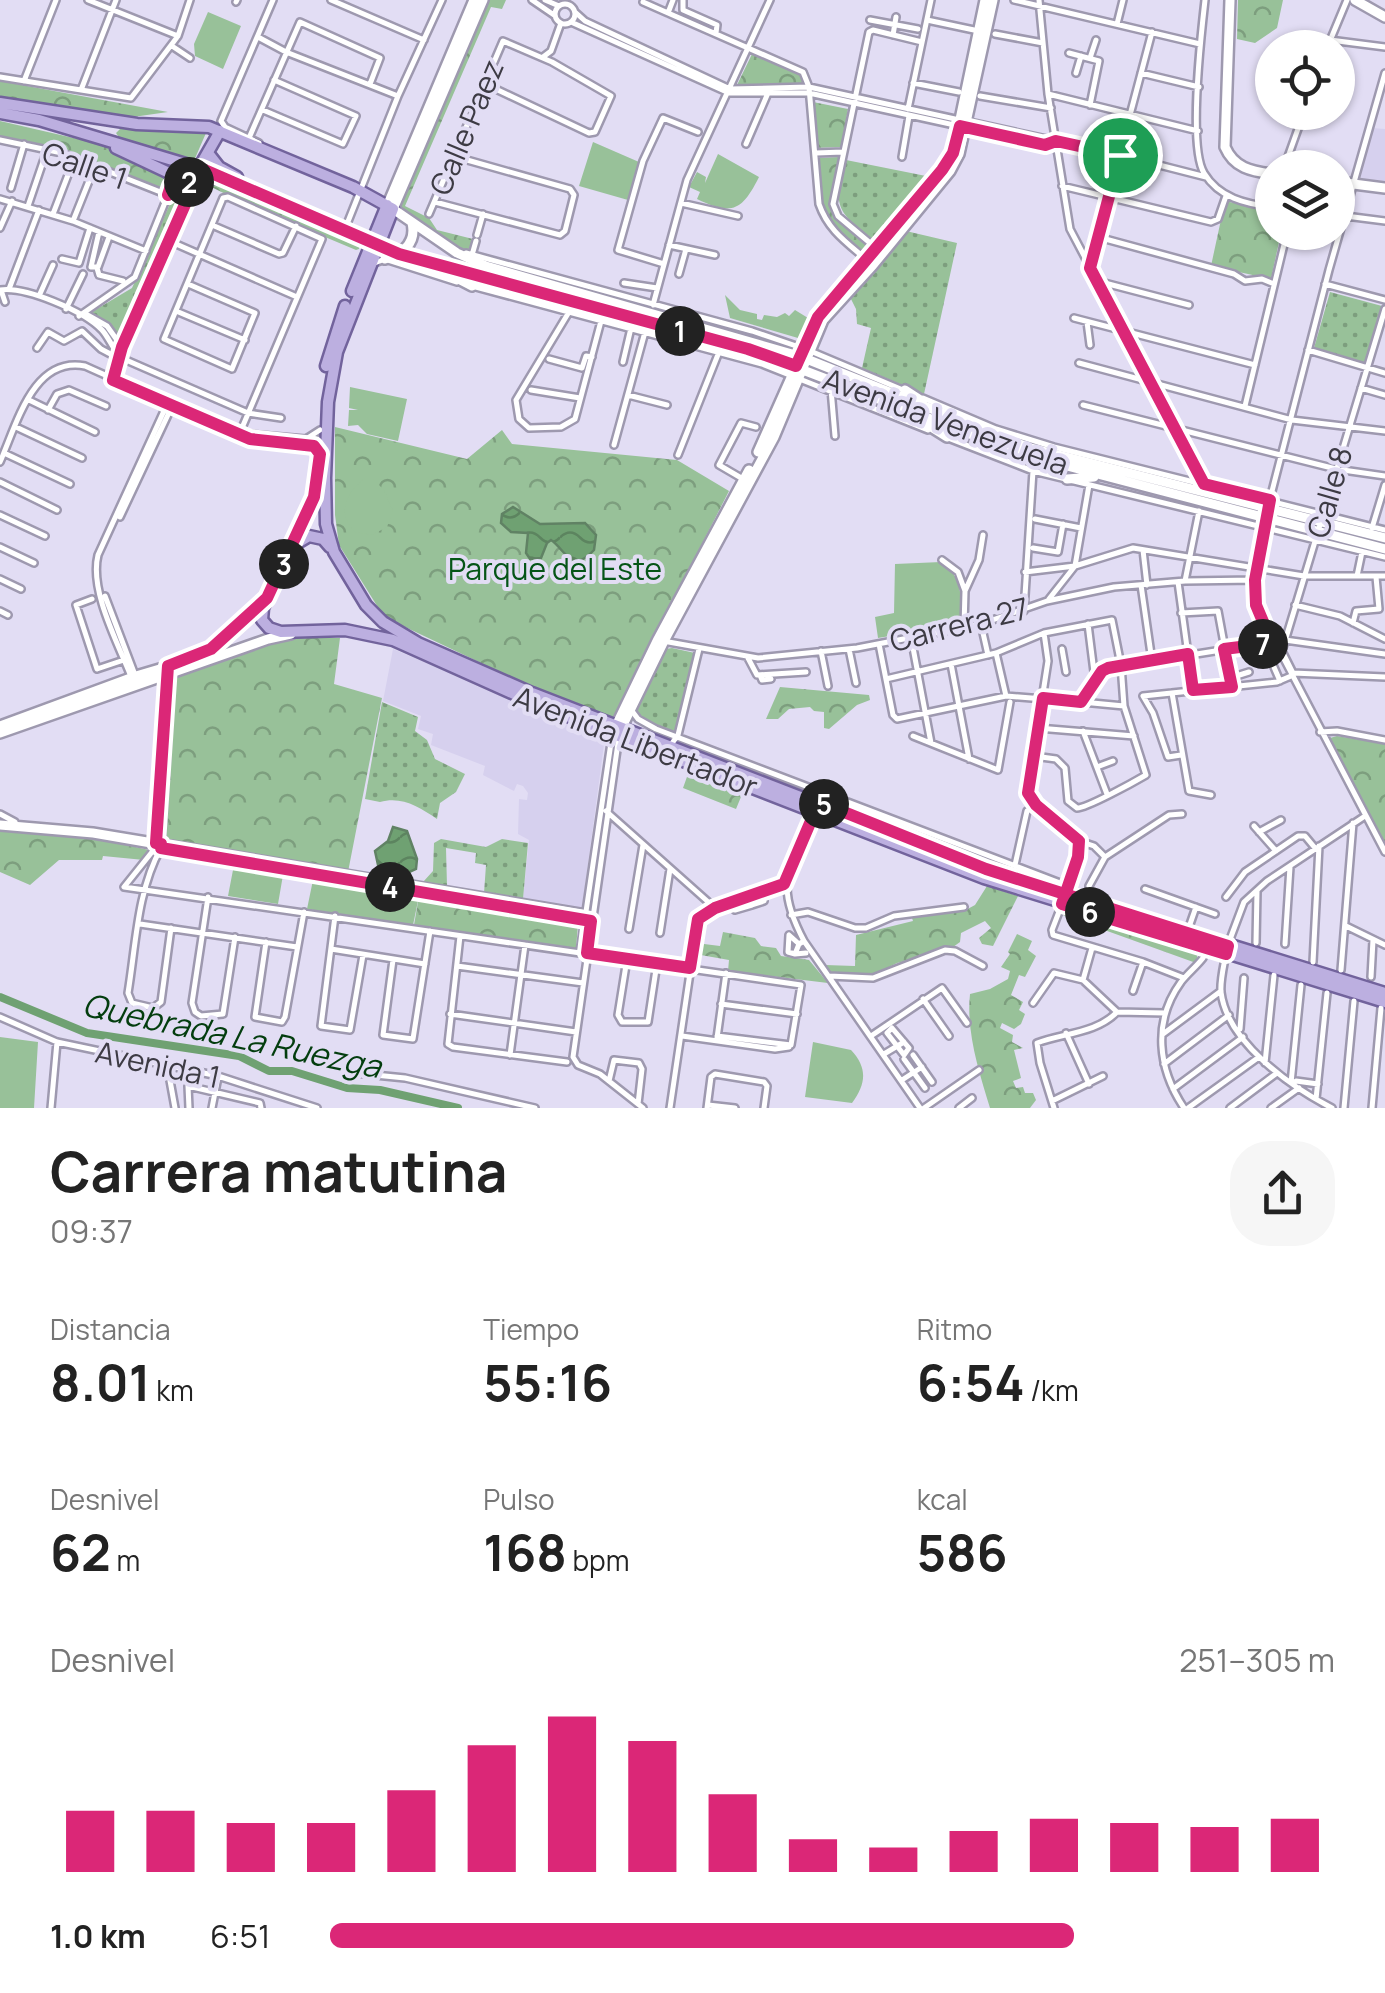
<!DOCTYPE html>
<html lang="es">
<head>
<meta charset="utf-8">
<style>
	:root { --surface:#fff; --page:#f6f6f6; --text:#222; --muted:#767676; --accent:#db2777 }
	body { margin:0; font-family:Manrope,sans-serif; background:var(--page); color:var(--text); height:100vh; display:flex; flex-direction:column; font-size:38px; white-space:nowrap }
	* { box-sizing:border-box; margin:0 }
	p { font-size:32px; color:var(--muted) }
	.icon { flex:none; width:55px; height:55px; fill:none; stroke:currentColor; stroke-width:2; stroke-linecap:round; stroke-linejoin:round }
	.map { position:relative; height:1108px; overflow:hidden }
	.panel { display:flex; flex-direction:column; background:var(--surface); flex:1 }
	.panel>* { flex:none }
	.controls { position:absolute; left:1255px; top:30px; display:grid; gap:20px }
	.controls a { display:grid; place-items:center; width:100px; height:100px; border-radius:50%; background:var(--surface); box-shadow:0 2px 8px #0004; font-size:50px }
	.pin { position:absolute; display:grid; place-items:center; width:85px; height:85px; color:#fff; margin:-42px; border:5px solid #fff; border-radius:50%; box-shadow:0 2px 10px #0007 }
	.km { position:absolute; width:50px; height:50px; margin:-25px; border-radius:50%; background:#222; color:#fff; font-size:28px; line-height:50px; text-align:center }
	.round { display:grid; place-items:center; flex:none; width:105px; height:105px; border-radius:40px; background:var(--page) }
	.summary { display:flex; align-items:center; justify-content:space-between; height:170px; padding:0 50px }
	h1 { font-size:55px; font-weight:700; line-height:75px }
	.stats { display:grid; grid-template-columns:repeat(3,1fr); gap:15px; height:170px; padding:10px 50px }
	.stats div { display:grid; align-content:center }
	.stats b { font-size:50px; font-weight:700 }
	.stats small { font-size:28px; font-weight:400 }
	.stats p { font-size:28px }
	.chart { height:280px; padding:20px 50px }
	.chart p { display:flex; justify-content:space-between }
	.chart svg { width:100%; height:180px; margin-top:10px; stroke:var(--accent); stroke-width:6 }
	ul { padding:0 50px; list-style:none; font-size:32px }
	li { display:grid; grid-template-columns:160px 120px 1fr; align-items:center; height:75px }
	li i { height:25px; border-radius:12px; background:var(--accent) }
	.map>svg:first-child { display:block }
	.built { fill:#d6d0ee }
	.grass { fill:url(#grass-dots) }
	.forest { fill:url(#forest-crowns) }
	.garden { fill:#98c199 }
	.water { fill:url(#water-waves); stroke:#608264; stroke-width:2.5 }
	.lines { fill:none; stroke-linecap:round; stroke-linejoin:round }
	.river { stroke:#6fa172; stroke-width:8 }
	.street-casing { stroke:#9e99af; stroke-width:10 }
	.secondary-casing { stroke:#9e99af; stroke-width:14 }
	.primary-casing { stroke:#72639c; stroke-width:15 }
	.street { stroke:#fff; stroke-width:5 }
	.secondary { stroke:#fff; stroke-width:9 }
	.primary { stroke:#bcafe0; stroke-width:10 }
	.route-casing { stroke:#fff; stroke-width:20 }
	.route { stroke:#db2777; stroke-width:12 }
	.labels { text-anchor:middle; dominant-baseline:central; stroke-width:8; stroke-linejoin:round; paint-order:stroke }
	.street-label { font-size:30px; fill:#3d3b44; stroke:#e2ddf4 }
	.park-label { font-size:30px; fill:#055517; stroke:#e2ddf4 }
	.water-label { font-size:32px; font-style:italic; fill:#033d0e; stroke:#e2ddf4 }
</style>
</head>
<body>
<div class="map">
<svg width="1385" height="1108" viewBox="0 0 1385 1108">
	<defs>
		<pattern id="grass-dots" width="8" height="8" patternUnits="userSpaceOnUse" patternTransform="scale(2.5)"><rect width="8" height="8" fill="#98c199"/><path d="M2 2h.1M6 6h.1" fill="none" stroke="#7d9e7e" stroke-width="1.8" stroke-linecap="round"/></pattern>
		<pattern id="forest-crowns" width="20" height="18" patternUnits="userSpaceOnUse" patternTransform="scale(2.5)"><rect width="20" height="18" fill="#98c199"/><path d="M2 6a3 3 0 1 1 6 0M12 15a3 3 0 1 1 6 0" fill="none" stroke="#7d9e7e"/></pattern>
		<pattern id="water-waves" width="16" height="10" patternUnits="userSpaceOnUse" patternTransform="scale(2.5)"><rect width="16" height="10" fill="#6fa172"/><path d="M0 5q4-4 8 0t8 0" fill="none" stroke="#5c845f"/></pattern>
	</defs>
	<rect width="100%" height="100%" fill="#e2ddf4"/>
	<path class="built" d="M1372,128L1385,129V182L1357,179Z
		M393,649L605,737L582,909L523,899L529,840L518,834L519,799L527,800L528,793L523,786L517,784L514,791L483,775L485,766L431,745L433,734L418,729L421,716L383,701Z"/>
	<path class="grass" d="M846,160L926,176L918,186V192L887,225L886,233L876,244C840,212 830,210 846,160Z
		M182,189L187,192L123,342L117,340L108,324L90,313L132,288L174,195Z
		M906,231L957,243L924,394L862,368L871,328L857,324L856,309L850,297Z
		M1330,292L1382,306L1365,363L1314,348Z
		M672,648L695,653L677,731C662,730 643,724 636,710L665,649Z
		M382,702L418,717L415,731L427,740L435,759L465,774L456,792L440,803L437,819C419,807 402,796 380,802L365,799Z
		M441,839L486,847L502,839L528,843L523,899L484,893L486,865L475,863L476,853L446,848L447,886L423,882L433,871L434,843Z"/>
	<path class="forest" d="M486,0H506L502,9L491,7L405,206L429,218L437,230L473,239L468,251H461L399,207Z
		M1238,0H1283L1277,28L1255,43L1237,39Z
		M752,54L799,72L804,85L740,88L737,85Z
		M0,81L168,112L126,118L0,100Z
		M813,102L848,109L841,147L814,148Z
		M0,121L104,145L164,177L168,189L163,191L67,152L0,139Z
		M122,127L192,129L206,133L193,163L121,140L116,133Z
		M839,157C829,215 827,211 871,249L868,255L828,223L824,216L818,158Z
		M212,181L305,221L320,224L360,244L359,249L356,250L244,203L201,182Z
		M1225,201L1272,211V232L1281,233L1271,279L1211,266Z
		M335,427L467,459L502,430L512,444L677,460L729,491L613,718L523,683L384,617L339,545L335,515Z
		M279,638H340L334,684L382,698L348,872L164,839L177,675Z
		M780,687L869,695L870,700L857,705L829,729L824,728V712L814,711L810,707L789,709L778,719H766Z
		M1337,736L1385,744V844L1331,743L1330,738Z
		M692,772L743,792L736,809L683,788L688,774Z
		M0,831L72,833L149,850L144,860L103,856L102,860H59L30,885L0,872Z
		M987,886L1018,896L993,946L982,944L979,938L991,928L985,921L961,933L960,942L949,950L897,963L879,972L865,975L831,974L825,965L855,966L856,935L913,921L911,915L960,910L962,912L975,905Z
		M419,896L575,921L578,925L576,948L414,925Z
		M1063,910L1198,952L1196,963L1060,914Z
		M723,932L755,938L761,946L776,948L781,956L809,960L828,983L728,971L729,960L695,954L696,943L720,946Z
		M1017,934L1032,941L1028,950L1036,956L1025,977L1019,975L1011,995L1023,1002L1019,1010L1025,1014L1021,1024L1014,1029L1002,1023L1000,1028L1013,1035L1012,1042L1023,1048L1014,1050L1021,1078L1013,1081L1016,1088L1023,1087L1025,1093H1033L1036,1100L1030,1108H990C979,1072 966,1032 970,994L990,989L1008,979L1010,971L1001,967L1010,954L1008,952Z"/>
	<path class="garden" d="M208,12L241,26L223,69L195,56L194,44Z
		M593,142L639,162L628,200L579,186Z
		M718,154L759,177C742,211 732,216 697,199L700,192L689,187L697,172L706,177L705,183Z
		M725,295L740,310L757,314V319L762,320L764,315L777,317L785,313L789,316L795,310L808,318L798,338L730,318Z
		M350,387L407,399L398,441L367,434L358,425L348,426L349,410H358L349,408Z
		M365,478H372L384,490L393,511L387,527L372,535L355,532C336,513 346,493 365,478Z
		M941,562C964,577 961,599 961,624L878,638L875,617L894,613L895,564Z
		M233,870L283,875L278,904L228,896Z
		M313,880L419,896L413,925L307,909Z
		M0,1037L38,1042L34,1108H0Z
		M813,1042L851,1050C868,1068 866,1084 852,1103L805,1097Z"/>
	<path class="water" d="M513,507L540,524L585,523L596,535L594,550C571,575 566,550 551,540L547,543L541,558L530,559L526,553L528,533L511,532L501,523L502,514Z
		M393,827L407,831L417,859L416,869L407,873L395,863L378,865L375,851L388,841Z"/>
	<g class="lines">
		<path class="river" d="M0,997L87,1033L239,1056L269,1071H292L347,1088L380,1090L458,1108"/>
		<defs>
			<path id="street" d="M88,0L178,36
				M331,0L424,40
				M532,0L554,15
				M545,0L559,6
				M673,0L668,13L803,72L809,87L819,204C828,230 846,242 867,260
				M683,0V10L717,25L716,33
				M1014,0L1200,44
				M1039,0L1048,94L1070,229L1203,482
				M1205,0C1201,35 1188,146 1204,173C1219,198 1246,204 1272,207
				M236,2L237,0
				M643,2L668,13
				M555 14a10 10 0 1 1 20 0a10 10 0 1 1-20 0Z
				M575,12L585,21L730,89L809,87L1120,155L1206,177
				M870,20L918,29
				M927,20L974,30
				M571,22L729,93H809L1045,145L1054,142
				M1117,24L1123,0
				M995,34L1043,43
				M893,35L896,17
				M258,37L286,52L398,96
				M1330,40L1385,47
				M172,46L190,58
				M1327,48L1347,0
				M1069,53L1099,61L1090,105
				M543,57L551,51L561,23
				M1090,58L1096,40
				M1076,73L1081,56
				M1141,73L1199,87
				M0,77L131,98L178,36L190,0
				M24,81L56,0
				M913,83L959,92
				M81,90L116,0
				M1048,94L1198,131
				M980,96L1051,108
				M908,109L931,0
				M263,110L343,144L356,116L274,80
				M249,138L300,22L380,58L370,84
				M0,140L62,153L168,195L135,277L79,316
				M259,143L225,127L221,121L273,0
				M746,144L768,93
				M816,153L843,152
				M902,157L909,116
				M1284,168L1304,112
				M1062,186L1211,222L1218,219L1226,196
				M11,188L24,144
				M0,199L73,221L146,251
				M435,202L560,235L565,231L574,195L570,189L453,156
				M681,203L738,216
				M28,206L45,156
				M53,214L73,162
				M429,214L503,41L552,62L611,96L595,132L589,133L483,83
				M1338,215L1385,221
				M73,221L95,166
				M212,225L279,254L283,253L296,226
				M0,228L12,201
				M345,229L398,96L442,0
				M99,232L91,267H98L109,237
				M477,235L483,214
				M1098,237L1234,274L1245,281L1262,279L1274,284
				M167,240L297,297
				M669,245L715,255
				M876,248L838,216L833,204L869,32L873,30L922,42
				M466,253L752,331L808,350L903,390
				M472,255L476,241
				M62,259L79,263L90,228
				M372,264L385,259L457,282
				M664,264L618,250L643,161L663,118L698,132
				M1090,266L1152,32
				M97,268L99,275L123,281
				M679,274L686,249
				M1097,281L1189,305
				M624,283L657,288
				M188,284L255,313L232,369L164,339L223,198L228,197L322,239L239,435
				M1325,284L1385,300
				M472,286L762,364L928,430
				M9,289L39,210
				M0,290C25,286 84,311 102,330C111,340 113,353 126,360L248,413L281,418
				M1,290L5,302
				M39,296L53,265
				M653,305L687,180L770,0
				M66,309L83,274
				M176,311L245,340
				M569,312L516,400L519,419L529,428L561,427L575,419L601,321
				M84,313L107,326L122,347
				M1074,318L1255,365
				M1087,322L1090,345
				M37,348L48,332L64,341L82,331L101,349L118,358
				M1308,350L1385,373
				M549,359L582,368L586,356L592,357
				M623,362L631,328
				M1079,363L1292,420L1385,431
				M111,377L249,434L306,439L320,430
				M111,377L189,195
				M1361,388L1385,395
				M831,389L835,436
				M531,390L580,398
				M628,395L667,405
				M923,398L996,429L1054,447L1385,530
				M29,400L95,432
				M1083,405L1336,469L1385,476
				M1245,406L1287,232
				M48,410L57,394L69,390L106,406
				M16,427L82,458
				M948,438L1033,471L1385,557
				M614,445L645,332
				M4,453L70,484
				M678,455L719,352
				M0,462C17,424 33,356 85,366L239,435L257,440L306,444L320,454
				M743,479L719,465L741,423L756,427
				M0,482L57,510
				M1270,499L1329,270L1385,73
				M0,515L45,536
				M120,517L174,402
				M1035,519L1081,528
				M1264,525L1255,569L1259,611L1385,852
				M1372,528L1385,485
				M0,547L34,563
				M1033,548L1058,552L1063,524
				M1143,550L1147,585
				M942,560L958,572L965,591
				M1025,572L1075,566L1133,548L1304,576H1385
				M1357,576L1362,552
				M0,579L21,589
				M1185,581L1199,511
				M1178,582L1193,691
				M1141,585L1152,661
				M105,596L135,675
				M92,599L76,605L97,669L124,660
				M1049,599L1075,566L1089,485
				M1295,605L1340,616L1385,639
				M0,611L8,615
				M1024,611L1033,471
				M1181,613L1218,611L1232,687
				M1353,623L1356,611L1379,609L1376,577
				M981,624L988,655
				M1088,624L1095,680
				M964,627L965,591L979,560L983,535
				M1044,633L1048,661L1028,789L1036,805L1079,841L1078,857L1067,888
				M911,637L931,743
				M663,641L758,658L857,648L981,624L1047,601L1114,587L1185,581L1255,580
				M879,644L893,715L897,719L1006,696L1081,702L1102,671L1108,668L1285,640L1385,654
				M1264,644L1280,681
				M849,649L856,683
				M1062,649L1066,672
				M821,651L828,686
				M996,653L1006,696
				M748,658L757,675L806,672
				M951,664L969,759
				M1293,673L1282,651L1385,309
				M1293,673L1385,677
				M167,674L156,847L124,887L801,985L791,1045L717,1036
				M760,675L762,680L771,679
				M1230,678L1249,672
				M132,679C119,645 89,591 98,555L169,400
				M886,679L996,653L1044,633L1112,620L1121,665L1124,706L1146,775C1134,782 1087,808 1077,808L1068,801L1065,768L1056,759L1034,756
				M1172,693L1189,791L1211,795
				M1082,702L1124,706
				M632,711L638,719L656,729L1068,886
				M1038,728L1134,736
				M1083,731L1107,794
				M1320,732L1337,731L1385,740
				M619,736L573,1057L578,1065L600,1074L643,1108
				M913,736L998,770L1010,702
				M670,746L678,735L699,649
				M1181,755L1168,757L1153,713L1143,696L1277,682L1291,676
				M1097,767L1113,761
				M606,811L715,908
				M815,813C791,870 772,880 804,941L920,1108
				M0,814L15,822
				M0,823L93,831L592,914
				M1254,826L1276,851
				M0,827L93,835L591,921
				M1259,832L1281,820
				M802,836L808,813
				M1079,841L1094,846L1105,857L1169,815L1182,814
				M1015,865L1027,811
				M1089,886L1105,857
				M1145,889L1215,914
				M748,896L752,905L764,901
				M208,897L192,1003L195,1012L201,1016L223,1014L235,937
				M1226,897L1245,872L1298,836H1305L1315,848
				M1062,904L1052,930L1053,935L1143,962L1184,978
				M735,910L752,905
				M791,915L808,912L855,928H866L894,916L964,907
				M335,916L321,1026L350,1030L363,955
				M140,924L297,947
				M1346,926L1385,945
				M171,928L161,1002L153,1008L132,1003L128,993C136,945 137,891 161,848L172,672
				M629,929L643,845
				M1188,930L1196,907
				M660,933L670,869
				M460,936L448,1044L453,1047L567,1062
				M266,942L255,1017L282,1022L285,1017L304,912
				M1229,942L1244,902L1267,881L1365,816
				M1256,943L1257,891
				M799,944L789,935L788,952L795,954L799,944L804,941
				M1285,944L1290,867
				M1092,948L1083,980L1117,1012L1165,1013
				M331,949L425,964
				M580,952L612,736
				M1226,953C1224,965 1220,980 1221,992C1227,1042 1291,1087 1332,1108
				M795,954L806,953
				M627,959L618,1015L622,1022H648L657,963
				M393,960L383,1035L413,1039L430,931
				M1313,962L1319,846
				M457,966L583,983
				M1341,970L1353,823
				M829,976L873,978L945,950L955,951L983,966
				M1371,977L1373,940
				M1133,991L1143,962
				M923,999L949,1036
				M1033,1003L1054,973L1083,980
				M721,1004L797,1014
				M450,1014L576,1032
				M0,1017L57,1042L218,1076L317,1108
				M892,1028L909,1048L904,1055L887,1033Z
				M1240,1029L1244,978
				M1066,1033L1089,1084
				M1163,1034L1221,991
				M682,1036L775,1049L789,1047
				M871,1036L942,988L967,1023
				M717,1038L726,973
				M884,1054L904,1042
				M510,1055L525,945
				M913,1055L932,1082
				M904,1059L925,1088
				M1265,1063L1274,975
				M167,1064L175,1108
				M1164,1064L1229,1015
				M355,1073L405,1078L535,1108
				M902,1080L922,1067
				M609,1081L614,1060L639,1063L642,1069L638,1104
				M1291,1083L1301,985
				M1293,1084L1296,1081L1318,1084
				M1173,1089L1243,1037
				M1316,1099L1327,993
				M1052,1101L1103,1076
				M708,1105L735,1108
				M51,1108L57,1042
				M189,1108L188,1086L260,1103L261,1108
				M212,1108L218,1077
				M670,1108L698,919L715,908L784,884
				M707,1108L711,1077L715,1074L764,1082L767,1086L764,1108
				M924,1108L979,1070
				M959,1108L972,1098
				M1054,1108L1040,1063L1037,1043C1064,1033 1097,1033 1117,1012
				M1184,1108C1158,1069 1152,1022 1181,982C1188,973 1196,967 1203,958
				M1188,1108L1259,1057
				M1230,1108L1277,1073
				M1271,1108L1299,1088
				M1344,1108L1354,1001
				M1372,1108L1381,1008"/>
			<path id="secondary" d="M483,0L393,209L457,253L486,266L799,356L1027,447L1385,538
				M1230,0L1225,147C1234,168 1251,171 1272,174
				M1355,0L1385,17
				M1338,182L1385,188
				M388,204L474,0
				M378,247L429,264L748,349L1025,455L1385,549
				M385,259C402,254 417,244 412,223
				M445,272L472,286
				M905,390L922,401
				M912,415L947,437
				M758,452L818,317L877,249L953,153L985,0
				M1067,479L1094,477
				M0,726L136,676L190,660L211,649L265,601
				M620,731L664,641L774,437L823,320L873,265L950,171L959,154L993,0
				M613,732L657,641L749,470
				M0,733L268,639L291,634"/>
			<path id="primary" d="M0,103L137,124L209,127L353,187L393,209L337,352L328,402L325,478L326,524L334,552L366,605L383,622L418,643L532,693L986,869L1385,993
				M0,113L39,120L199,168L375,244
				M116,148L167,172L177,181
				M208,153L219,167L237,177
				M196,173L220,131
				M168,195C181,183 198,176 216,178
				M352,291L387,205
				M326,366L345,306
				M320,463L314,497L263,608L262,620L269,628L281,632L345,630L393,640L534,703L984,878L1385,1002
				M294,545L309,536L323,539L330,547"/>
		</defs>
		<use href="#street" class="street-casing"/>
		<use href="#secondary" class="secondary-casing"/>
		<use href="#primary" class="primary-casing"/>
		<use href="#street" class="street"/>
		<use href="#secondary" class="secondary"/>
		<use href="#primary" class="primary"/>
	</g>
	<g class="lines">
		<defs>
			<path id="route" d="M1120,155L1056,141L1045,145L960,126L953,153L942,170L818,317L796,366L748,349L399,254L200,168L193,178L171,186L168,195L179,185L202,178L194,184L122,347L113,380L250,439L314,446L320,454L314,497L267,598L211,649L168,666L156,843L161,844V848L591,921L587,953L690,968L698,919L715,908L784,884L819,802L986,869L1228,946L1226,954L1062,904L1078,857L1079,841L1036,805L1028,793L1043,698L1081,702L1102,671L1108,668L1188,654L1193,690L1232,687L1224,649L1272,643L1256,605L1255,580L1270,500L1204,484L1090,268L1120,155"/>
		</defs>
		<use href="#route" class="route-casing"/>
		<use href="#route" class="route"/>
	</g>
	<g class="labels">
		<g class="street-label">
			<text transform="translate(466 127) rotate(-67)">Calle Paez</text>
			<text transform="translate(85 165) rotate(19)">Calle 1</text>
			<text transform="translate(946 421) rotate(20)">Avenida Venezuela</text>
			<text transform="translate(1329 492) rotate(-74)">Calle 8</text>
			<text transform="translate(959 624) rotate(-14)">Carrera 27</text>
			<text transform="translate(636 741) rotate(21)">Avenida Libertador</text>
			<text transform="translate(158 1064) rotate(12)">Avenida 1</text>
		</g>
		<g class="park-label">
			<text x="555" y="568">Parque del Este</text>
		</g>
		<g class="water-label">
			<text transform="translate(232 1035) rotate(12)">Quebrada La Ruezga</text>
		</g>
	</g>
</svg>
<div class="controls">
<a><svg class="icon" aria-label="locate" viewBox="0 0 24 24"><circle cx="12" cy="12" r="6"/><path d="M12 2v4M12 18v4M2 12h4M18 12h4"/></svg></a>
<a><svg class="icon" aria-label="layers" viewBox="0 0 24 24"><path d="M12 4l9 5-9 5-9-5zM3 14l9 5 9-5"/></svg></a>
</div>
<div class="pin" style="left:1120px;top:155px;background:#1e9e55"><svg class="icon" aria-label="arrive" viewBox="0 0 24 24"><path d="M6 21V4h12l-3 4 3 4H6"/></svg></div>
<b class="km" style="left:680px;top:331px">1</b>
<b class="km" style="left:189px;top:182px">2</b>
<b class="km" style="left:284px;top:564px">3</b>
<b class="km" style="left:390px;top:887px">4</b>
<b class="km" style="left:824px;top:804px">5</b>
<b class="km" style="left:1090px;top:912px">6</b>
<b class="km" style="left:1263px;top:644px">7</b>
</div>
<section class="panel">
<div class="summary"><div><h1>Carrera matutina</h1><p>09:37</p></div><a class="round"><svg class="icon" aria-label="share" viewBox="0 0 24 24"><path d="M12 15V3M7 8l5-5 5 5M5 13v7h14v-7"/></svg></a></div>
<div class="stats">
<div><p>Distancia</p><b>8.01<small> km</small></b></div>
<div><p>Tiempo</p><b>55:16</b></div>
<div><p>Ritmo</p><b>6:54<small> /km</small></b></div>
</div>
<div class="stats">
<div><p>Desnivel</p><b>62<small> m</small></b></div>
<div><p>Pulso</p><b>168<small> bpm</small></b></div>
<div><p>kcal</p><b>586</b></div>
</div>
<div class="chart"><p><span>Desnivel</span>251–305 m</p>
<svg viewBox="0 0 160 44" preserveAspectRatio="none"><path d="M5 44V29M15 44V29M25 44V32M35 44V32M45 44V24M55 44V13M65 44V6M75 44V12M85 44V25M95 44V36M105 44V38M115 44V34M125 44V31M135 44V32M145 44V33M155 44V31"/></svg>
</div>
<ul>
<li><b>1.0 km</b>6:51<i style="width:74%"></i></li>
</ul>
</section>
</body>
</html>
